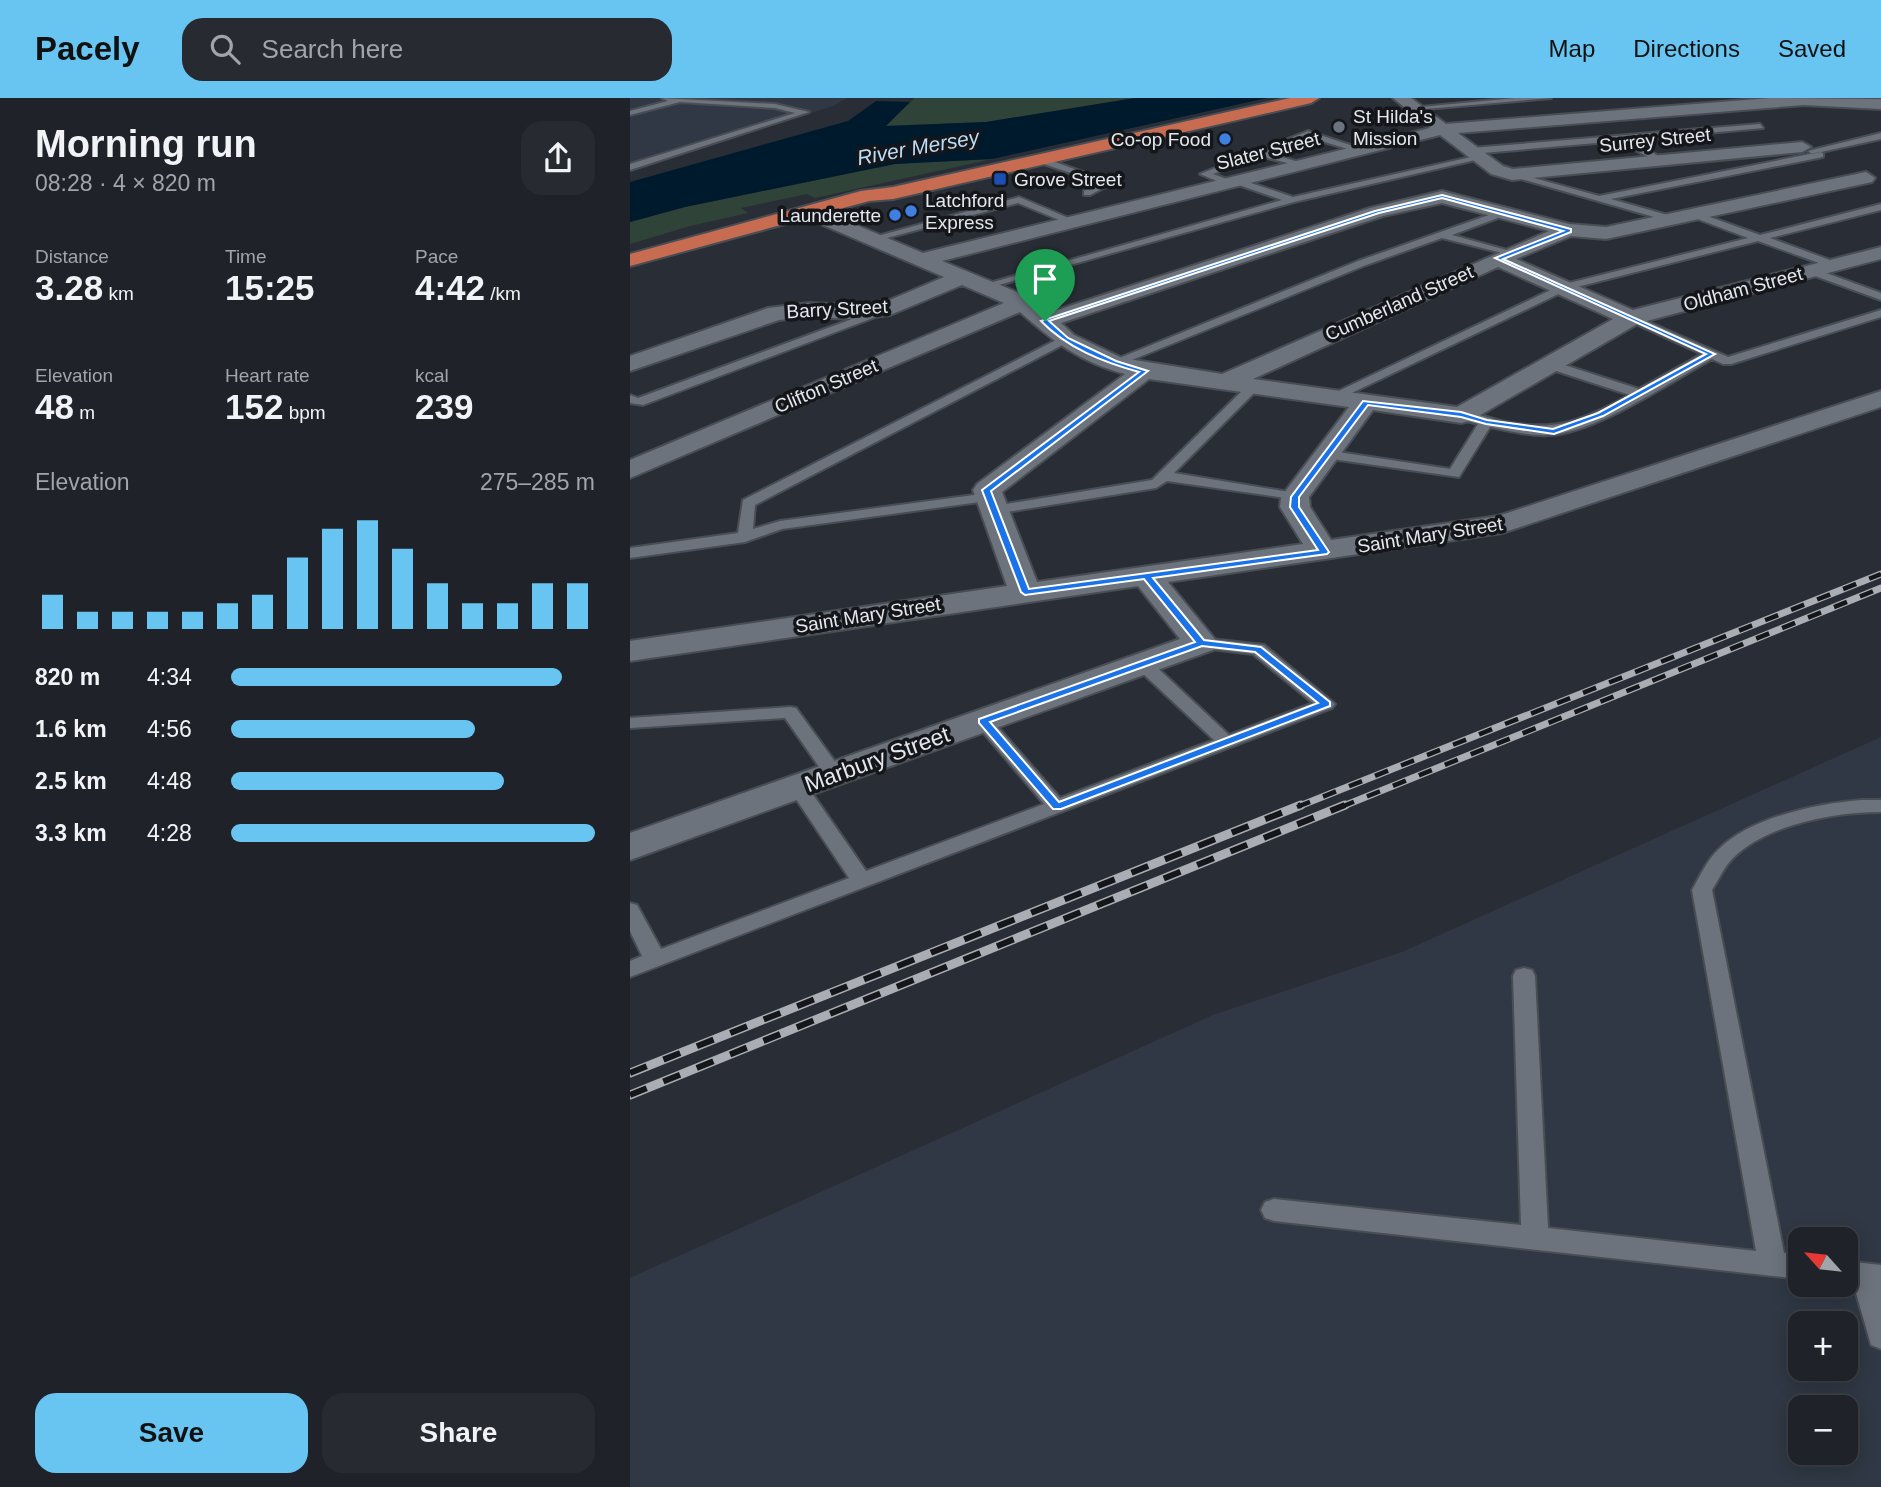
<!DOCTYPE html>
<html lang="en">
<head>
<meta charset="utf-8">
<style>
	:root { --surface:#1f2228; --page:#272a30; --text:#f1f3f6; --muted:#a1a4a8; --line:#3c3f45; --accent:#68c4f0 }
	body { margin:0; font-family:Helvetica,sans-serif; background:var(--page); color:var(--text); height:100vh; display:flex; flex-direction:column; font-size:26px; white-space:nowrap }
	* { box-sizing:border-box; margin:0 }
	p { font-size:23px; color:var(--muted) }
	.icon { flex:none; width:38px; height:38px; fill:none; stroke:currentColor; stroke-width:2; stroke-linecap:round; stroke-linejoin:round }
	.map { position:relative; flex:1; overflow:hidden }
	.drawer { display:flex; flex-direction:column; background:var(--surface); width:630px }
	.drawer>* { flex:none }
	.needle { width:46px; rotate:297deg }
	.tools { position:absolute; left:1158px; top:1129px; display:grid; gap:14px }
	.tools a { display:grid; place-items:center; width:70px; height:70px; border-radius:14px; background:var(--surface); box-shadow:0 4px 18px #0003,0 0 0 2px var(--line); font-size:35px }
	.pin { position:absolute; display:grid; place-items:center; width:60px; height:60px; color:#fff; margin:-72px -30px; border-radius:50% 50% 50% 0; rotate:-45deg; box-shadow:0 0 7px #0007 }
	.pin .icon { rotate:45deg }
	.round { display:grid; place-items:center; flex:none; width:74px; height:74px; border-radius:21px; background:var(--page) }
	.headline { display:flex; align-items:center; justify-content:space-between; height:119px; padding:0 35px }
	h1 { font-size:38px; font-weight:800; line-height:52px }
	.stats { display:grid; grid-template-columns:repeat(3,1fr); gap:10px; height:119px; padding:7px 35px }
	.stats div { display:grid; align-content:center }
	.stats b { font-size:35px; font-weight:800 }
	.stats small { font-size:19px; font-weight:400 }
	.stats p { font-size:19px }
	.chart { height:196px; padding:14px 35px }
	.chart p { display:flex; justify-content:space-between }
	.chart svg { width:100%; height:126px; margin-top:7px; stroke:var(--accent); stroke-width:6 }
	.action { display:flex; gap:14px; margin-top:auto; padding:14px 35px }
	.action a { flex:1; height:80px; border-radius:21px; background:var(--accent); color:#111; font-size:28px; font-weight:800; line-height:80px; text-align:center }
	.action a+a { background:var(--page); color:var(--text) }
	ul { padding:0 35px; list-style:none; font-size:23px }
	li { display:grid; grid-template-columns:112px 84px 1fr; align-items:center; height:52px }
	li i { height:18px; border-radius:9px; background:var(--accent) }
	header { display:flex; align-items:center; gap:42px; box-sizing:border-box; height:98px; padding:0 35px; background:var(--accent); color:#111 }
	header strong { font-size:33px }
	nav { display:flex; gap:38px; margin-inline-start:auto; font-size:24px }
	.search { width:490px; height:63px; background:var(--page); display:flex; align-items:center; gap:18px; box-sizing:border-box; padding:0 24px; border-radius:21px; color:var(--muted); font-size:26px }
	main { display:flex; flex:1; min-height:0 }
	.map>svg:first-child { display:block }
	.built { fill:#2f3844; fill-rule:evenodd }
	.green { fill:#304338 }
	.water { fill:#001a2d }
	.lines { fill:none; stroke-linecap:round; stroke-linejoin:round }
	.lane-casing { stroke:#494d54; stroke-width:4 }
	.street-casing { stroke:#494d54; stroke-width:4 }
	.highway-casing { stroke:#494d54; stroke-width:4 }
	.lane { fill:#6c737c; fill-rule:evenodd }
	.street { fill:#6c737c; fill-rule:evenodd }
	.highway { fill:#c86c51; fill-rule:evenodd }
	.rail-far1-casing { stroke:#aaaeb4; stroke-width:7 }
	.rail-casing { stroke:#aaaeb4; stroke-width:9 }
	.rail-far1 { stroke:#14161a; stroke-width:4.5; stroke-dasharray:14; stroke-linecap:butt }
	.rail { stroke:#14161a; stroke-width:6; stroke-dasharray:18; stroke-linecap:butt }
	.route { fill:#1a73e8; stroke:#fff; stroke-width:2; fill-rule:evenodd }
	.worship-dot { fill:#6b7280; stroke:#14161a; stroke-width:2.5 }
	.shop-dot { fill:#3f7fe0; stroke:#14161a; stroke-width:2.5 }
	.transit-dot { fill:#1a4fb4; stroke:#14161a; stroke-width:2.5 }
	.labels { text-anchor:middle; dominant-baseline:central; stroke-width:7; stroke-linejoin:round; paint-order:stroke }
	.far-poi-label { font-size:19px; fill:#e4e8ed; stroke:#14161a; text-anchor:start }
	.far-street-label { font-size:19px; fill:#e4e8ed; stroke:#14161a }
	.far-water-label { font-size:21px; font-style:italic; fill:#bcddf6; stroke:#14161a }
	.street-label { font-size:23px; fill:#e4e8ed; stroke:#14161a }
</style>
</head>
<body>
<header>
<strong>Pacely</strong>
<div class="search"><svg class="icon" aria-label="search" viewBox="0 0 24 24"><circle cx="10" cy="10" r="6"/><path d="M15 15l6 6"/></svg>Search here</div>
<nav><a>Map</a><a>Directions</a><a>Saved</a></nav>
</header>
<main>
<section class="drawer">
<div class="headline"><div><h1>Morning run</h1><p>08:28 · 4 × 820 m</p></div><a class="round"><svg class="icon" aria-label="share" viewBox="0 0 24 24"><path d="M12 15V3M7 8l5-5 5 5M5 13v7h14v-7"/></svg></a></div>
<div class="stats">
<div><p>Distance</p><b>3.28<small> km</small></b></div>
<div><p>Time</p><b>15:25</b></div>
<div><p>Pace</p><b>4:42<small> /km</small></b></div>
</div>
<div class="stats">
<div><p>Elevation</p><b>48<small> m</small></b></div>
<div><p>Heart rate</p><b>152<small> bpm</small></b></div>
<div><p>kcal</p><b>239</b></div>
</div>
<div class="chart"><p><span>Elevation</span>275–285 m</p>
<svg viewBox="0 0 160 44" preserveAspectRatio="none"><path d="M5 44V32M15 44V38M25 44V38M35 44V38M45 44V38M55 44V35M65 44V32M75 44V19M85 44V9M95 44V6M105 44V16M115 44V28M125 44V35M135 44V35M145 44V28M155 44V28"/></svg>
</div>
<ul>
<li><b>820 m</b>4:34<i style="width:91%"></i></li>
<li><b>1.6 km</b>4:56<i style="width:67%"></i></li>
<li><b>2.5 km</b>4:48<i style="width:75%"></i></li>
<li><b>3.3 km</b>4:28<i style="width:100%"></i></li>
</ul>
<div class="action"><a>Save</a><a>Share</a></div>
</section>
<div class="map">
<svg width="1251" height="1389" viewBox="0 0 1251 1389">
	<rect width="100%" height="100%" fill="#292e36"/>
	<path class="built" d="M0,0H217L203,8L148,26L0,70Z
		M1251,639V1389H0V1180L583,917L772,854ZM1171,1141H1216V1186H1171ZM1171,1225H1216V1270H1171ZM1171,1309H1216V1354H1171Z"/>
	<path class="green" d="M285,0H505L356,24L255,28Z
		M362,61L185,100L177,96L111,110L118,115L60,128L0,146V124L55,109L265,66Z"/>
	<path class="water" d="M505,0H637L362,61L265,66L55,109L0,124V84L218,23L246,3L280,4L256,28L356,24Z"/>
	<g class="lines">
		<defs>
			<path id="lane" d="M32,0L145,6L179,14L0,72V66L165,15L145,10L50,4L0,17V13L38,3Z
				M885,0H921L784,12L780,10Z
				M1130,26L1133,30L1000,42L1032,60V64L1029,65L989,43L841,56L837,53L841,50Z
				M678,33L735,52L731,55L678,39L638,55L672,65V69L630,58L583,76L602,83L609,81L663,99L850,57L854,60L664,104L358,190L349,188L652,102L603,85L596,87L570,76Z
				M1251,35V41L1182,56L1178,53Z
				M1190,54L1193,55V59L981,101L1041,118V122L1038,123L877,77L882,74L969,98Z
				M408,60H414L483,85L460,97H454V93L470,85L408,64Z
				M389,99L448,124L439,126L388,105L242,144L237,141Z
				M1251,106V112L1140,140L1208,165V169H1200L1128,143L939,191L707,302L702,303L696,299L931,187L1118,140L1057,117V113H1063L1130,137Z
				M873,112L876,113V117L822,137L884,154V158L812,140L736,167L487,268L477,265L728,163Z
				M1177,171H1185L1251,195V202L1177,175Z
				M260,207L264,208V212L13,307L0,305V297L8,300Z
				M1251,212V219L1101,266H1093L1082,261C1040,284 966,335 919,337C900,338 879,333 860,329L829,379L695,360L688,356L695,352L820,371L848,326L826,320V314C841,312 860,321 875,324C929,334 953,322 1000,297L917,270V264H925L1009,291L1072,256L997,222V218H1005L1098,259Z
				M432,239L442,242L125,407L123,431L150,423L359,395L366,399L364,402L152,431L115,444L0,460V450L108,435L113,402Z
				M623,285L627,286V292L544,375L665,395L672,399L670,402L537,383L526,390L364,416L357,412L364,408L522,382L619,286Z
				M571,540L634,547L705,606L702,610L0,879V863L12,858L0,833V805L7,807L31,851L219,780L158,689L161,685H175L236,773L414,706L347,627L344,623L347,619H359L430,700L584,642L507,570L504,566L507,562H519L599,637L683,605L623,556L565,549L563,545L565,541Z
				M160,609L166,610L211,672L213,676L211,680H197L155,620L0,630V620Z
				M1232,702H1251V714C1205,714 1137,726 1103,760C1094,769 1089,781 1082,792L1154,1155L1171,1157V1181L644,1123L635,1120L631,1112L635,1104L644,1101L891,1127L883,878L886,872L894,870L902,872L905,878L918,1130L1126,1153L1062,792C1070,778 1077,762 1089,751C1121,719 1189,705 1232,702Z
				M1216,1163L1251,1167V1251L1241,1247L1224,1188L1215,1186Z"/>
			<path id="street" d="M763,0H781L816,26L1140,0L1251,1V11L1174,7L828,35L873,68L883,71L1172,44L1181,49L1172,54L882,82L861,76L810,37L312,163L401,200L418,215L740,110L812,93L939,126L976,129L1236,74L1245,80L1242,84L976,141L941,138L886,161L1003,212L1251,149V161L1009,225L840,323L831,325L743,312L679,399L680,409L701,442L868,418L1251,293V309L872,435L538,484L588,545L583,552L0,762V735L550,541L508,488L0,563V543L377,488L343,392L347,386L495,276C450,264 424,244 390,214L0,380V362L374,205L332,187L260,217L225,221L179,219L149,222L0,273V258L138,210L179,205L225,207L255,204L314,179L186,124L183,120L186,116H200L293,155L800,30ZM812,105L919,133L592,276L492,260L444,237L431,225L753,118ZM868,169L983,221L827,309L623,281ZM519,281L719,309L651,399L650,409L673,446L407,484L372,394Z"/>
			<path id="highway" d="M660,0H689L681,5L263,101L239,103L0,168V156L231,93L263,89Z"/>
		</defs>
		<use href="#lane" class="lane-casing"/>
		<use href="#street" class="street-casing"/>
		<use href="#highway" class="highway-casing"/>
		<use href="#lane" class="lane"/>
		<use href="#street" class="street"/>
		<use href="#highway" class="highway"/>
		<defs>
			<path id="rail-far1" d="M667,709L1251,476
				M711,709L1251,490"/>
			<path id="rail" d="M0,975L671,707
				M0,997L715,707"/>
		</defs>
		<use href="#rail-far1" class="rail-far1-casing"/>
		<use href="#rail" class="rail-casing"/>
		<use href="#rail-far1" class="rail-far1"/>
		<use href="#rail" class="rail"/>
	</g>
	<path class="route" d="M812,97L941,131V134L873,161L1085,256L973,318L924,336L856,326L831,319L738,307L669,399V409L699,454L697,456L523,480L574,542L631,549L700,604V608L431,711H423L349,625V621L565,544L514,481L395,497L391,494L352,392L509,274C473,264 437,250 411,223L745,113ZM812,100L933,133L865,160L1076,256L968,315L923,331L857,322L831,314L733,303L661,399L660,409L688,452L399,491L361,393L518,273L486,263L438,240L419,223L749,115ZM572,548L625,554L688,605L429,704L360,624Z"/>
	<circle class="worship-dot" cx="709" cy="29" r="7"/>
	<g class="shop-dot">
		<circle cx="595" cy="41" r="7"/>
		<circle cx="281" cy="113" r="7"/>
		<circle cx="265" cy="117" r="7"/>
	</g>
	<rect class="transit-dot" x="363" y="74" width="14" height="14" rx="3.5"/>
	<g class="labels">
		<g class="far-poi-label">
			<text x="723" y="18">St Hilda's<tspan x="723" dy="22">Mission</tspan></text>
			<text x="581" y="41" text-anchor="end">Co-op Food</text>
			<text x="384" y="81">Grove Street</text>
			<text x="295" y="102">Latchford<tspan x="295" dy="22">Express</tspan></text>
			<text x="251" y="117" text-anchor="end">Launderette</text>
		</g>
		<g class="far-street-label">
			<text transform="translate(1025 42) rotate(-6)">Surrey Street</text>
			<text transform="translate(638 53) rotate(-14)">Slater Street</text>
			<text transform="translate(1113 191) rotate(-15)">Oldham Street</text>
			<text transform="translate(769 205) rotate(-24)">Cumberland Street</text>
			<text transform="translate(207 211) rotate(-3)">Barry Street</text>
			<text transform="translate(196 288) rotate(-23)">Clifton Street</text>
			<text transform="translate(800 437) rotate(-9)">Saint Mary Street</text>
			<text transform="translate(238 517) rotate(-9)">Saint Mary Street</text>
		</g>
		<g class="far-water-label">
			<text transform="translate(288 49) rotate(-10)">River Mersey</text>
		</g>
		<g class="street-label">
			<text transform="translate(247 661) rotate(-20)">Marbury Street</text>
		</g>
	</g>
</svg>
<div class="tools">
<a><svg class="needle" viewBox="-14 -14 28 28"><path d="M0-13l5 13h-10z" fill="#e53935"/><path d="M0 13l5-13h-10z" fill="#a1a4a8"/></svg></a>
<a>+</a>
<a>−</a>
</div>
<div class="pin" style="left:415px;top:223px;background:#1e9e55"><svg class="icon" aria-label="arrive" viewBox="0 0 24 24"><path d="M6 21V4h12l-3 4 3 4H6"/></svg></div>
</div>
</main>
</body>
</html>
